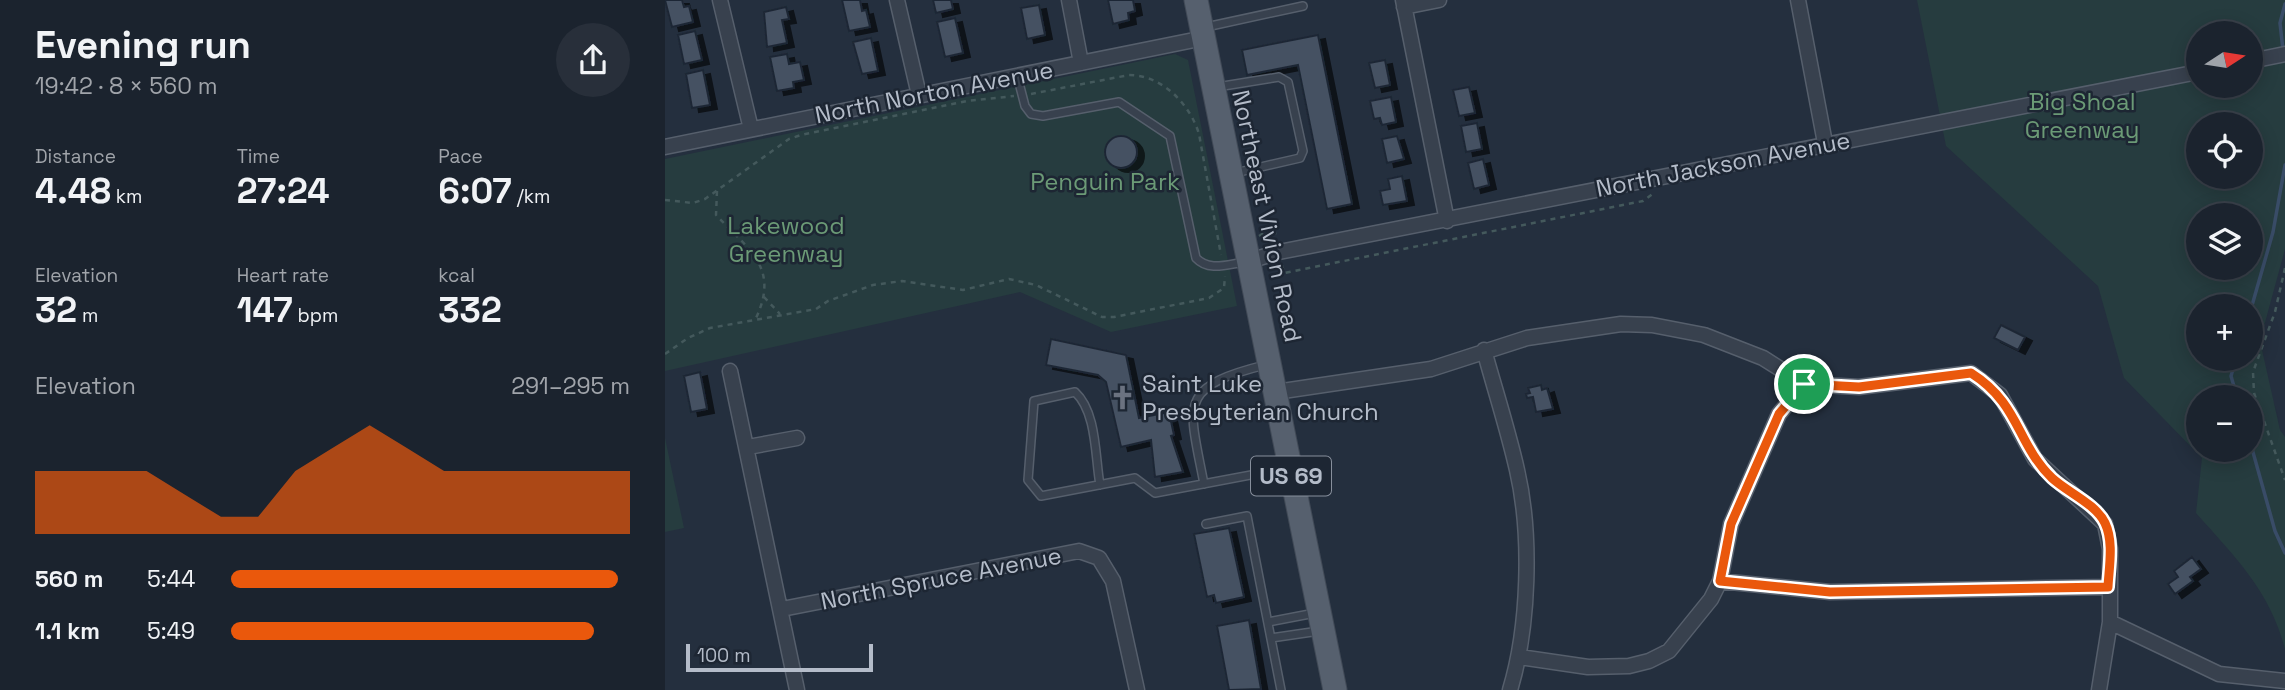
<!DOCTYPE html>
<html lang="en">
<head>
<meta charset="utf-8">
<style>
	:root { --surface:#1b232e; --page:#282f3a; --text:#f1f3f6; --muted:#a0a4aa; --line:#39404a; --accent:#ea580c }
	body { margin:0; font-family:"Space Grotesk",sans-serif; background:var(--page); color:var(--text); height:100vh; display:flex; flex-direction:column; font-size:26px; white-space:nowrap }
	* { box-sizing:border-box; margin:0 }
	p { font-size:23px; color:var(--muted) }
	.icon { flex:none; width:38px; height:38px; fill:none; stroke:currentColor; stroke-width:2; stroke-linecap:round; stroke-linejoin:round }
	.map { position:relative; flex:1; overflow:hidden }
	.panel { display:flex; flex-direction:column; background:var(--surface); width:665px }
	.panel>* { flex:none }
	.needle { width:46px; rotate:78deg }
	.buttons { position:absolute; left:1521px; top:21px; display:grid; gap:14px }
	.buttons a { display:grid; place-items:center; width:77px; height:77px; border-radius:50%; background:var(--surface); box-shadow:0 4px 18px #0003,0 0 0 2px var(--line); font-size:35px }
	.scale { position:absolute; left:21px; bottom:18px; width:187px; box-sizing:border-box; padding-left:7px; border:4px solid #b4bcc9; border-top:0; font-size:19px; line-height:24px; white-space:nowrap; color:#b4bcc9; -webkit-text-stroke:5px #1d2633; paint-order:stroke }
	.pin { position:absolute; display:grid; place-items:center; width:60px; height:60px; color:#fff; margin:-30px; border:4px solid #fff; border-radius:50%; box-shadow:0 2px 7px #0007 }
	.round { display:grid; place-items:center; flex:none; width:74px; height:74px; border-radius:37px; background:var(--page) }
	.overview { display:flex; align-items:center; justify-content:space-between; height:119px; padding:0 35px }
	h1 { font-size:38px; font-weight:800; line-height:52px }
	.metrics { display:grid; grid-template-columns:repeat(3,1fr); gap:10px; height:119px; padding:7px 35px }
	.metrics div { display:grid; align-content:center }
	.metrics b { font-size:35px; font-weight:800 }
	.metrics small { font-size:19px; font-weight:400 }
	.metrics p { font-size:19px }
	.chart { height:196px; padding:14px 35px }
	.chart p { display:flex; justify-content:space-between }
	.chart svg { width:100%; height:126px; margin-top:7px; fill:var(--accent); opacity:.7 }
	ul { padding:0 35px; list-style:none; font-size:23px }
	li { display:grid; grid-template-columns:112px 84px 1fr; align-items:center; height:52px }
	li i { height:18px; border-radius:9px; background:var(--accent) }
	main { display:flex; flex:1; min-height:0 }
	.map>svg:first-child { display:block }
	.green { fill:#263c3f; fill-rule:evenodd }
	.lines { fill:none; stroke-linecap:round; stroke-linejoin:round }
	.stream { stroke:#394c67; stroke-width:3.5 }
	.building { fill:#455162; stroke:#1f2835; stroke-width:2; filter:url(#shadow) }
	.lane-casing { stroke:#565f6c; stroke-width:10 }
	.street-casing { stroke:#565f6c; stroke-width:17 }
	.primary-casing { stroke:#414a57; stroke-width:25 }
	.path { stroke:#44595c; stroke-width:2.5; stroke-dasharray:5 5; stroke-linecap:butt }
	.lane { stroke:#38414e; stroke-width:7 }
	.street { stroke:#38414e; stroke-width:14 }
	.primary { stroke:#56606e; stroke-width:23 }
	.route-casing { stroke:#fff; stroke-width:14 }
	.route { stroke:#ea580c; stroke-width:9 }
	.labels { text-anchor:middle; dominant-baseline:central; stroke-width:5; stroke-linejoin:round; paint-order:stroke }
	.shield { fill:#1d2633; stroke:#878f9c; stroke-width:2 }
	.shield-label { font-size:23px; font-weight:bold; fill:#b4bcc9 }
	.street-label { font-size:24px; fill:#b4bcc9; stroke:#1d2633 }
	.park-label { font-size:24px; fill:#6b9a76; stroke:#1d2633 }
	.poi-label { font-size:24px; fill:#b4bcc9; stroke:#1d2633; text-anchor:start }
</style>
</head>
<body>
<main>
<section class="panel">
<div class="overview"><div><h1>Evening run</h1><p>19:42 · 8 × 560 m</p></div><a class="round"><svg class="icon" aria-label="share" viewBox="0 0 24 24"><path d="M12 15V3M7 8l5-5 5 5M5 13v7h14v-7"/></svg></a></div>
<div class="metrics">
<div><p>Distance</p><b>4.48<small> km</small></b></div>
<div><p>Time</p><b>27:24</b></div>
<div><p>Pace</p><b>6:07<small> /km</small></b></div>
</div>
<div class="metrics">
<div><p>Elevation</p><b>32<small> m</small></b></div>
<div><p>Heart rate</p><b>147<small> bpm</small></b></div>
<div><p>kcal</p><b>332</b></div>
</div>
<div class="chart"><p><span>Elevation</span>291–295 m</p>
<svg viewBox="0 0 160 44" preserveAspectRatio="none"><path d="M0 44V22L10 22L20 22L30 22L40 30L50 38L60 38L70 22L80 14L90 6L100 14L110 22L120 22L130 22L140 22L150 22L160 22V44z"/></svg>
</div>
<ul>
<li><b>560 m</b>5:44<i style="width:97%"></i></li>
<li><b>1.1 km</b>5:49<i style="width:91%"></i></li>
</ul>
</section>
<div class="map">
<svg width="1620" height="690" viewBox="0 0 1620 690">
	<defs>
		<filter id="shadow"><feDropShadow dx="7" dy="4" stdDeviation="0" flood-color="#0009"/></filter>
	</defs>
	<rect width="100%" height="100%" fill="#242f3e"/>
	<path class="green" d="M1252,0H1620V249L1595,341L1615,430L1620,437V649C1605,591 1570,557 1531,513L1537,458L1459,378L1433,286L1281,146ZM1533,33H1586V86H1533ZM1533,124H1586V177H1533ZM1533,215H1586V268H1533ZM1533,306H1586V359H1533ZM1533,397H1586V450H1533Z
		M510,54L523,60L572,306L446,332L355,292L0,371V159Z
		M0,438L19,528L0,532Z"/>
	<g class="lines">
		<path class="stream" d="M1618,50L1615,23L1620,4
			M1586,309L1608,232L1620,165
			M1571,359L1566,376L1572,397
			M1586,445L1610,531L1620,553"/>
	</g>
	<path class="building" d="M0,0H17L19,7L24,6L28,22L7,27Z
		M177,0H195L197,11L201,10L205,27L184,31Z
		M268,0H286L288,9L271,13Z
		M443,0H468L470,11L463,13L464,20L448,24Z
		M374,5L380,35L362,39L356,8Z
		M121,7L124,19L117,20L122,43L102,47L99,12Z
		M290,18L298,53L280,57L272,22Z
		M30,31L37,60L19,64L13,35Z
		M653,35L687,204L662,209L633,65L582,75L577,50Z
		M206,38L213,71L197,74L188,42Z
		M122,54L124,64L135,62L139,80L128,82L129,88L112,91L105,57Z
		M720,60L725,85L710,88L704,63Z
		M38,70L45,105L27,108L21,74Z
		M804,87L810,113L794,116L788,90Z
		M726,97L731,122L717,125L715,118L709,119L705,101Z
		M812,123L817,149L801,152L796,126Z
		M440 152a16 16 0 1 1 32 0a16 16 0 1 1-32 0Z
		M732,136L739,159L722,163L717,139Z
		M818,159L824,185L809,189L803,163Z
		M737,176L742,201L718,205L715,191L725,189L723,179Z
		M1336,325L1360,337L1353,350L1329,338Z
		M386,339L461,355L474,418L504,412L509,435L506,436L518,472L490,477L486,440L456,447L441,382L433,375L381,365Z
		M35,372L42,409L26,412L19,376Z
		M876,385L877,390L882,388L888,409L871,412L868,397L862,398L861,394L865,393L863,388Z
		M564,528L579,597L551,603L549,595L542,597L529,534Z
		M1527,557L1536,569L1525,577L1528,581L1510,594L1503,584L1513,577L1509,571Z
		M584,620L596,689L564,690L552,626Z"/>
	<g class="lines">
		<defs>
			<path id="lane" d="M541,27L638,6
				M352,75L360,106L366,114L378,116L454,102L505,136L531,258C544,272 563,264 580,262
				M552,87L614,77L623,82L638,151L635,158L570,173
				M539,484C524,405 511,387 600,365
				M435,485C430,457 432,412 410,392L369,401L363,480L376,496L470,478L490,493L623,468
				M541,524L582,516L616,690
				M603,622L650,613
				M606,638L654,631"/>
			<path id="street" d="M55,0L86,129
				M232,0L254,95
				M404,0L416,63
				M738,0L782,221
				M1133,0L1160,143
				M739,7L774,0
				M1586,61L1620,54
				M0,147L539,38
				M584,261L614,252L1533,72
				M819,350C830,390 843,430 852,470C867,535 864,627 845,690
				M65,371L132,690
				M611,392L766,369L862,338L956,324L987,325L1039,335L1098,358L1139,384L1194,387L1306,373L1335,395L1370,459L1440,524L1445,549V622L1434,690
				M83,447L132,438
				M1055,581L1165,592L1443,587
				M117,609L414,551L434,558L448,581L472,690
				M1445,622L1554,674L1620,681
				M855,657L923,667L964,666L984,661L1004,651L1046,599L1055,581L1066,524L1114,414L1139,384"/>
			<path id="primary" d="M531,0L670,690"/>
		</defs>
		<use href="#lane" class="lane-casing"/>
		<use href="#street" class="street-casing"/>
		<use href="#primary" class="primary-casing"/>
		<path class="path" d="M366,94L464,75C497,75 525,104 534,134L556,255
			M52,191L51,215C83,249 115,267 91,318
			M0,200L28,203L40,199L124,139L136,135L302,101L349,96
			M594,236L609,227L611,238
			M617,265L619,273L978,201L990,192
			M1620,268L1610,312L1588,372L1589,393L1620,480
			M99,297L115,314
			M0,354L23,338L45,328L151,309L163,301L208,285L237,281L298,290L344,279L371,285L437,317H449L544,298L559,288L560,276"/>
		<use href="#lane" class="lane"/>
		<use href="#street" class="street"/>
		<use href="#primary" class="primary"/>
	</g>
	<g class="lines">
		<defs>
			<path id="route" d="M1306,373C1355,404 1351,443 1387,478C1402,492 1431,504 1440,523C1449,542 1444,567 1443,587L1165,592L1055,581L1066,524L1114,414L1139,384L1194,387Z"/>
		</defs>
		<use href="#route" class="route-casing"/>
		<use href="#route" class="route"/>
	</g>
	<defs>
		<symbol id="church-bare" viewBox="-9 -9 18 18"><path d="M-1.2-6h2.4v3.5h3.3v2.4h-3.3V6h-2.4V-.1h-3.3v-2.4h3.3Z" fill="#6b7280" stroke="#1d2633" stroke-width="2.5" paint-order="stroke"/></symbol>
	</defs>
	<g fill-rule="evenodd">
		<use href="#church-bare" x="440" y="380" width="35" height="35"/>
	</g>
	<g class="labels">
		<rect class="shield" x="586" y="456.5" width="80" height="39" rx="5"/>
		<g class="shield-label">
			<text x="626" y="476">US 69</text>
		</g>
		<g class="street-label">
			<text transform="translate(269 92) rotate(-11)">North Norton Avenue</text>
			<text transform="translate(1058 164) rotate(-11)">North Jackson Avenue</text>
			<text transform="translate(602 216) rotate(78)">Northeast Vivion Road</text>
			<text transform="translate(276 578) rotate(-11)">North Spruce Avenue</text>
		</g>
		<g class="park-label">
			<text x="1417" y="101">Big Shoal<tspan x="1417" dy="28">Greenway</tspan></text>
			<text x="440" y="181">Penguin Park</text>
			<text x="121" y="225">Lakewood<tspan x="121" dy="28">Greenway</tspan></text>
		</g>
		<g class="poi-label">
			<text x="477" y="383">Saint Luke<tspan x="477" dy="28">Presbyterian Church</tspan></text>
		</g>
	</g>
</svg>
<div class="buttons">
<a><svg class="needle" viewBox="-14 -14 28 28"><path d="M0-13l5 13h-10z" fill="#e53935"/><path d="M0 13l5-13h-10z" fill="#a0a4aa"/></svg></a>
<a><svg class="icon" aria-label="locate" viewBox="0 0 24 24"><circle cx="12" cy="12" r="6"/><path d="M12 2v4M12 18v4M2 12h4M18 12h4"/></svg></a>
<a><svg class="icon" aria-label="layers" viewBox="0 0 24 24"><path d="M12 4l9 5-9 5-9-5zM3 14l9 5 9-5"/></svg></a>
<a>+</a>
<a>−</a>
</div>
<div class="scale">100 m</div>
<div class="pin" style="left:1139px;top:384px;background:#1e9e55"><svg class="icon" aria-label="arrive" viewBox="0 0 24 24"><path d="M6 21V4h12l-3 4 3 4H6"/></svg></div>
</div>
</main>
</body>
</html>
